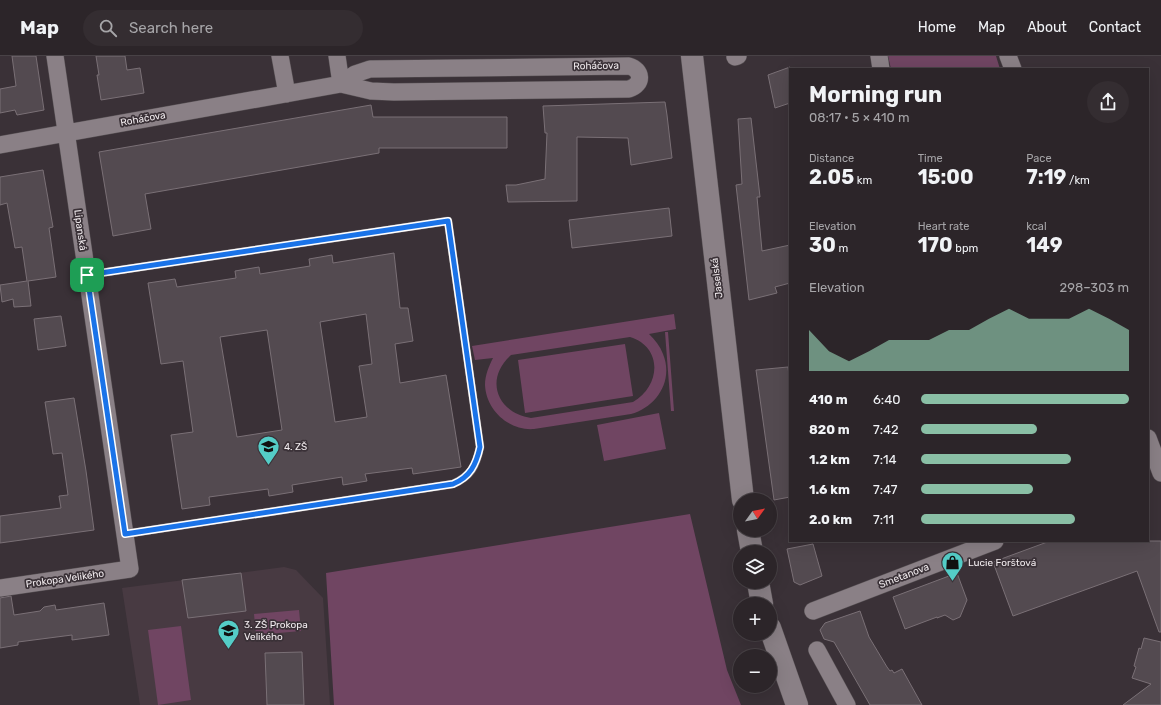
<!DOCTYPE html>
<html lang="en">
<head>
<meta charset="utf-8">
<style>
	:root { --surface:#2c2529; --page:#342d31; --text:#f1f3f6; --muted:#a6a5a8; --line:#484246; --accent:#8abfa5 }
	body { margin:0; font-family:Rubik,sans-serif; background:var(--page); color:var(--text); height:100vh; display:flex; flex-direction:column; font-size:15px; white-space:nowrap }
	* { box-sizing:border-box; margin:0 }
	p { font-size:13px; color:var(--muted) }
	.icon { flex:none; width:22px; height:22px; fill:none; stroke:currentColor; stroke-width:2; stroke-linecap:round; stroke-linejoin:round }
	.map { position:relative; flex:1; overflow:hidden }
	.sheet { position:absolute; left:789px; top:12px; width:360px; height:474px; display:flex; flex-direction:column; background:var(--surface); border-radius:0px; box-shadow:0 4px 16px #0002,0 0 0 1px var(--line) }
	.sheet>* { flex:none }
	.needle { width:26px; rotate:57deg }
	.controls { position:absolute; left:733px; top:437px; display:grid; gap:8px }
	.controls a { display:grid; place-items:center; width:44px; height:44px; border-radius:50%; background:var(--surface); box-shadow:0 4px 16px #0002,0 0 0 1px var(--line); font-size:20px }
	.pin { position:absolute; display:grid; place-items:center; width:34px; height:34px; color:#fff; margin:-17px; border-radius:8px; box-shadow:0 2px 6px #0006 }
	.round { display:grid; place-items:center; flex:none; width:42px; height:42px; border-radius:21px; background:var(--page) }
	.summary { display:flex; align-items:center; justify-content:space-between; height:68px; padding:0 20px }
	h1 { font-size:22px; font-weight:700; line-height:30px }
	.stats { display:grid; grid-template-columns:repeat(3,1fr); gap:6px; height:68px; padding:4px 20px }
	.stats div { display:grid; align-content:center }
	.stats b { font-size:20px; font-weight:700 }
	.stats small { font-size:11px; font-weight:400 }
	.stats p { font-size:11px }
	.chart { height:112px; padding:8px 20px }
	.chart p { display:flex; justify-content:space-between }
	.chart svg { width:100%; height:72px; margin-top:4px; fill:var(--accent); opacity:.7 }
	ul { padding:0 20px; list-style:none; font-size:13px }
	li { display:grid; grid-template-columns:64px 48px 1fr; align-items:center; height:30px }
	li i { height:10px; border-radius:5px; background:var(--accent) }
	header { display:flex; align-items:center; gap:24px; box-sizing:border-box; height:56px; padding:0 20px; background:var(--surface); border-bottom:1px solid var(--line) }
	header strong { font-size:19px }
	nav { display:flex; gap:22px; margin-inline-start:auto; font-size:14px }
	.search { width:280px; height:36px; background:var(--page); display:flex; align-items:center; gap:10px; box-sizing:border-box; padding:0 14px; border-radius:22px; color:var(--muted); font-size:15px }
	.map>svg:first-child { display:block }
	.built { fill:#483a42 }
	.green { fill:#704562; fill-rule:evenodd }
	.building { fill:#534a50; stroke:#7a7076; fill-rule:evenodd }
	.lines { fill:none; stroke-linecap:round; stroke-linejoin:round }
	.lane-casing { stroke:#575054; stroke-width:9 }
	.street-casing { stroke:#575054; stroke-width:18 }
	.secondary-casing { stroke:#575054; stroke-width:23 }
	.lane { stroke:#8a8086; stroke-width:8 }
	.street { stroke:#8a8086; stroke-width:17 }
	.secondary { stroke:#8a8086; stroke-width:22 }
	.route-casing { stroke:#fff; stroke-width:8 }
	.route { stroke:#1a73e8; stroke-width:5 }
	.labels { text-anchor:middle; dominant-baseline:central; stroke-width:3.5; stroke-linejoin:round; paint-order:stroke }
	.street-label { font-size:10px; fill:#f1ebee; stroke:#3a3137 }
	.poi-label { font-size:10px; fill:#f1ebee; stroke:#3a3137; text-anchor:start }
</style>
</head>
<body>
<header>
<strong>Map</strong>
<div class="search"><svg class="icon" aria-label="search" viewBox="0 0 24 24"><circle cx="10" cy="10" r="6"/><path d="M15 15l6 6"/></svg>Search here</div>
<nav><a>Home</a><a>Map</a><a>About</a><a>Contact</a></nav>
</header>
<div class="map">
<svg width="1161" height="649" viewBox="0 0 1161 649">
	<rect width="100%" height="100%" fill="#3a3137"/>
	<path class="built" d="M284,511L296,514L323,542L330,649H140L122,532Z"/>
	<path class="green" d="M888,0H996L1000,13H891Z
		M674,258L676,273L649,278C655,284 660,290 663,298C674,325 656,351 631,358L534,373C509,375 486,354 485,329C485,319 489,310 493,302L475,304L472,290ZM630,281C663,291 661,330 633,346L531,362C497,357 484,323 511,299Z
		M665,276H668L674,355H671Z
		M625,288L633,340L525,357L518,304Z
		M659,357L666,393L604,405L597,369Z
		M690,458L727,614L741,649H334L326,517Z
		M299,554L301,575L256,579L254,558Z
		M181,570L191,644L158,649L148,574Z"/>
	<path class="building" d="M12,0H36L44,54L17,59L15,54L0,57V33L16,30Z
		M96,0H125L127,14L140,12L144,37L101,44L97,19H99Z
		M790,11V47L775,52L768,19Z
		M665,46L667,59L672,102L631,109L628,82L577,81V145L508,146L506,129H516L545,123L547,77H545L543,50Z
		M371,49L373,61H507V92H379V97L145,138L151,173L113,180L99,96Z
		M751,62L760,141H757L762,195L790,189V227L775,231L777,237L749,244L736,129L742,128L738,63Z
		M43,114L53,171L49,172L56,221L28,225L31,250L14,251L13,243L2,246L0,229L27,225L22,191L15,192L7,147L0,149V121Z
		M669,152L672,180L572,192L569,164Z
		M394,197L400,252H408L413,285L395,288L400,327L446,319L461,411L413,418L412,412L365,418L367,425L343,429L342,421L292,429L293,436L269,440L268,433L209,441L210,449L182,453L171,379L193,376L183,305L161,308L148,227L175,223L177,231L236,222L235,215L259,211L260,218L310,210L309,203L332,199L333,207ZM366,258L372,308L359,310L367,361L335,366L320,266ZM267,274L282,374L237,381L220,281Z
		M61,260L66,290L38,294L34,263Z
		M788,311L790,328V441L774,444L756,314Z
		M74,342L86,415L94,474L0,487V460L61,452L59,440L68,439L62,397L53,398L45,346Z
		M1050,485H1161V576H1159L1137,515L1013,560L993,506Z
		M813,488L822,520L800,529L794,526L787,493Z
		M241,517L246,555L188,562L182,524Z
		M957,517L967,544L960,561L953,564L945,559L937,562V561L905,573L893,541Z
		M11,540L14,559L40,555L44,551L55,549L56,554L104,547L109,579L72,584V579L18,586V589L0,592V542Z
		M860,555L869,581L887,611L890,615L892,614L894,617L902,613L922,649H870L834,586L824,583L820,574L825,567Z
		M1144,582L1161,586V649H1123L1151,628L1132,622L1136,611L1134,610L1139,592L1141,593Z
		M302,596L304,649H267L265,597Z"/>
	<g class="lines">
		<defs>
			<path id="lane" d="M87,219L448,165L480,391C476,410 471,420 453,428L125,478"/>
			<path id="street" d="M280,0L287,38
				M337,0L341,28
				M879,0L881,13
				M1008,0L1013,13
				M735,1L738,0
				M0,89L341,28L371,35L394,36L629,33C644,28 642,14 629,10L370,13L355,18L341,28
				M1148,382L1161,417
				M0,532L130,513L55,0
				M813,555L995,485
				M817,594L847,649"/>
			<path id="secondary" d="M692,0L743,444
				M748,474L752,496
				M758,526L762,548
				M770,572L797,649"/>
		</defs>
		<use href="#lane" class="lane-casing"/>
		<use href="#street" class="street-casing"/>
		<use href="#secondary" class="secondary-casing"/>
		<use href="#lane" class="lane"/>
		<use href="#street" class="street"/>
		<use href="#secondary" class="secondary"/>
	</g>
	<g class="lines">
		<defs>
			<path id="route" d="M448,165L480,391C476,409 470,421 453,428L125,478L87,219Z"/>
		</defs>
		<use href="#route" class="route-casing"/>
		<use href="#route" class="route"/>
	</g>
	<defs>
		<symbol id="school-pin" viewBox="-11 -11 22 30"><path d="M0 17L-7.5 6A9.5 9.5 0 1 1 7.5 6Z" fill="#54cdc7" stroke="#3a3137"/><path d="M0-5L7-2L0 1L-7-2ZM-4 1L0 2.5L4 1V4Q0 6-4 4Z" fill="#111"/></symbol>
		<symbol id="shop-pin" viewBox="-11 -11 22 30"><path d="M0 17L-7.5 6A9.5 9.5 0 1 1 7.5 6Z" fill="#54cdc7" stroke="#3a3137"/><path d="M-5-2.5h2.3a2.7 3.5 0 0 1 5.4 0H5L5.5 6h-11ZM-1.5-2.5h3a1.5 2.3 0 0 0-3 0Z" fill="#111"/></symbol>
	</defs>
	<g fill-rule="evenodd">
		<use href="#school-pin" x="256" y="378" width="25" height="34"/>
		<use href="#shop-pin" x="940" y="494" width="25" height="34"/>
		<use href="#school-pin" x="216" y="562" width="25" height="34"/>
	</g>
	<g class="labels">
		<g class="street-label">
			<text transform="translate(596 10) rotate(-1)">Roháčova</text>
			<text transform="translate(143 63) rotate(-10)">Roháčova</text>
			<text transform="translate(80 174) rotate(82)">Lipanská</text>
			<text transform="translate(717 222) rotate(-97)">Jaselská</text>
			<text transform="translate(904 520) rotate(-21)">Smetanova</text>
			<text transform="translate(65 523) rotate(-8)">Prokopa Velikého</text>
		</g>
		<g class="poi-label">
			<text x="284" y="391">4. ZŠ</text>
			<text x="968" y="507">Lucie Forštová</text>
			<text x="244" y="569">3. ZŠ Prokopa<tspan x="244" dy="12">Velikého</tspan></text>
		</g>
	</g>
</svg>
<div class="controls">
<a><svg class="needle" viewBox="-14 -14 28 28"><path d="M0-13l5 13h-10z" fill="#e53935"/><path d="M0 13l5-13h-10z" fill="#a6a5a8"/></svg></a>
<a><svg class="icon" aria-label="layers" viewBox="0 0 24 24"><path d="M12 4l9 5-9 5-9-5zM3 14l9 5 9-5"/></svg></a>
<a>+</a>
<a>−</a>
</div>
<div class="pin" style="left:87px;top:219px;background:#1e9e55"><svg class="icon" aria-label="arrive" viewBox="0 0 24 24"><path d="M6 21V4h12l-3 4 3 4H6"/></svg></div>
<section class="sheet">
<div class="summary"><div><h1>Morning run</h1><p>08:17 · 5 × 410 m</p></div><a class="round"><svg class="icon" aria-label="share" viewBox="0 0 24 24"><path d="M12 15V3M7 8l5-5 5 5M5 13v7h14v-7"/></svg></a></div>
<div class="stats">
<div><p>Distance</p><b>2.05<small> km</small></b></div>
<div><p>Time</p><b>15:00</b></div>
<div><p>Pace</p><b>7:19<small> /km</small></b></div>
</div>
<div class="stats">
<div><p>Elevation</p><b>30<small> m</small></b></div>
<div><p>Heart rate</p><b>170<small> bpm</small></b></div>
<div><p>kcal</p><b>149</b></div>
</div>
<div class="chart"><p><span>Elevation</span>298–303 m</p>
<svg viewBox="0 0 160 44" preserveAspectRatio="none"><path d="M0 44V19L10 32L20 38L30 32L40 25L50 25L60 25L70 19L80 19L90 12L100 6L110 12L120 12L130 12L140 6L150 12L160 19V44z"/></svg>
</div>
<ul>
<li><b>410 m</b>6:40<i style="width:100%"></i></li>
<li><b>820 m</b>7:42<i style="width:56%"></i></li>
<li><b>1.2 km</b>7:14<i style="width:72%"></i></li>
<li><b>1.6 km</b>7:47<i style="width:54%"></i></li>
<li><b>2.0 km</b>7:11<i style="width:74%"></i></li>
</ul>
</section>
</div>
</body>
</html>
